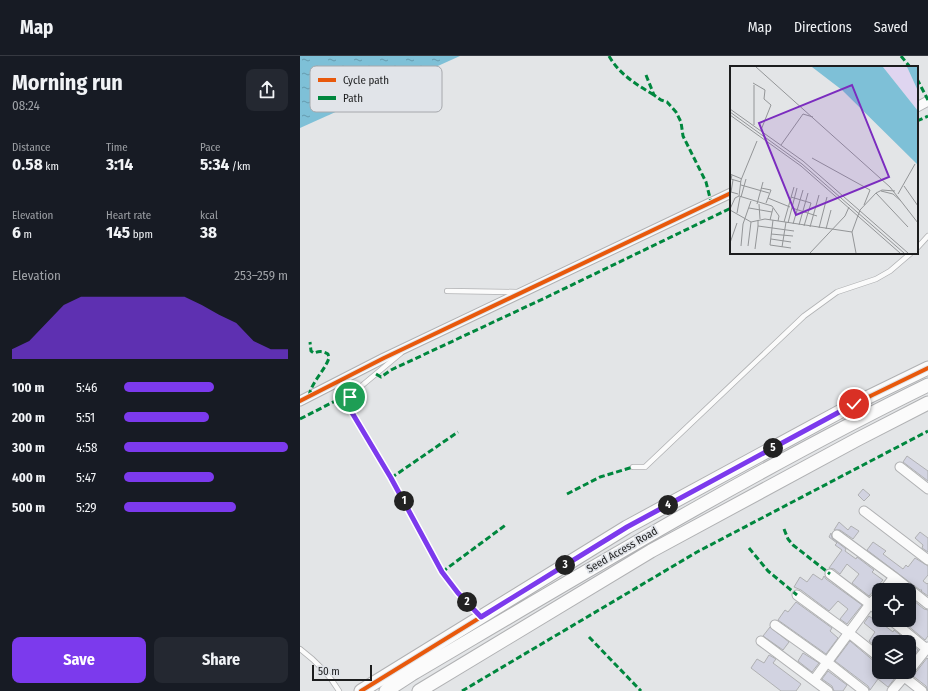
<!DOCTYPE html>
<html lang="en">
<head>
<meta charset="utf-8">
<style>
	:root { --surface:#171b24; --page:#242831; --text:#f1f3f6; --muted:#9ea1a6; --line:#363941; --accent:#7c3aed }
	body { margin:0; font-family:"Fira Sans Condensed",sans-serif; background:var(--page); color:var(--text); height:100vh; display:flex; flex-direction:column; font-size:15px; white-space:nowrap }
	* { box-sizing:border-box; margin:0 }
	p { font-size:13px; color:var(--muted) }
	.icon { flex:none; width:22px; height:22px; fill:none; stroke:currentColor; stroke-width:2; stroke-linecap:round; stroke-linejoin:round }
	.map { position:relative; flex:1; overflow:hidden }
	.drawer { display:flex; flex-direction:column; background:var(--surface); width:300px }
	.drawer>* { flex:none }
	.controls { position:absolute; left:572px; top:527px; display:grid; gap:8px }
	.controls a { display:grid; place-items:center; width:44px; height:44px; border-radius:8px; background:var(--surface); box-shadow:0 2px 10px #0003; font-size:20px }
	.scale { position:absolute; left:12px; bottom:10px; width:60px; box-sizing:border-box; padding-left:4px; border:2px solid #1c1d1e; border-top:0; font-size:11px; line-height:14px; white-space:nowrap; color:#1c1d1e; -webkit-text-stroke:3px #e1e4e9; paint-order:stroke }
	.pin { position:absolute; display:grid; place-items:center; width:34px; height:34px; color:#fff; margin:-17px; border:2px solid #fff; border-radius:50%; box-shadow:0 1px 4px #0007 }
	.km { position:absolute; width:20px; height:20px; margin:-10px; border-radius:50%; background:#222; color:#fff; font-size:11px; line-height:20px; text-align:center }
	.round { display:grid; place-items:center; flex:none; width:42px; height:42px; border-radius:8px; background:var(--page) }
	.headline { display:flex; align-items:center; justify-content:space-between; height:68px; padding:0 12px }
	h1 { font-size:22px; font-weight:700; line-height:30px }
	.figures { display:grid; grid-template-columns:repeat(3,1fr); gap:6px; height:68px; padding:4px 12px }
	.figures div { display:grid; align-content:center }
	.figures b { font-size:17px; font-weight:700 }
	.figures small { font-size:11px; font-weight:400 }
	.figures p { font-size:11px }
	.chart { height:112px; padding:8px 12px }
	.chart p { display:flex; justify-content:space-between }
	.chart svg { width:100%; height:72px; margin-top:4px; fill:var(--accent); opacity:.7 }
	.button { display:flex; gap:8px; margin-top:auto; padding:8px 12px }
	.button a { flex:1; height:46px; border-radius:8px; background:var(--accent); color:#fff; font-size:16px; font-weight:700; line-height:46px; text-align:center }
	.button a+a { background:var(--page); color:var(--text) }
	ul { padding:0 12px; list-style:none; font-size:13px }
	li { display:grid; grid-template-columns:64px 48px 1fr; align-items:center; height:30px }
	li i { height:10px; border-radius:5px; background:var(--accent) }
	header { display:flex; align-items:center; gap:24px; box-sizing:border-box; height:56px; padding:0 20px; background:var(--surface); border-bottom:1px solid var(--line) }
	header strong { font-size:19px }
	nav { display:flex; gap:22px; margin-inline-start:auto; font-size:14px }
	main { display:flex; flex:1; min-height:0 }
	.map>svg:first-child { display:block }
	.water { fill:url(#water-ripples) }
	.building { fill:#d2d3e1; stroke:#afb0b2 }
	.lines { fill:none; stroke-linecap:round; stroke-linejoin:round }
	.lane-casing { stroke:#b0b1b3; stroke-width:6 }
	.street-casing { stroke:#b0b1b3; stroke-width:11 }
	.secondary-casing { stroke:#b0b1b3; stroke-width:15 }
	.lane { stroke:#fbfbfb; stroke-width:4.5 }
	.street { stroke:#fbfbfb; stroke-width:9 }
	.secondary { stroke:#fbfbfb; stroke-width:13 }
	.quiet { stroke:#00873e; stroke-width:3; stroke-dasharray:6 3; stroke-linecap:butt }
	.cycleway-casing { stroke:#e1e4e9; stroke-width:6 }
	.cycleway { stroke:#e8590c; stroke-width:4 }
	.route-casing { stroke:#fff; stroke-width:8 }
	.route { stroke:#7c3aed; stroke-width:5 }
	.labels { text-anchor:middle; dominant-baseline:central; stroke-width:3.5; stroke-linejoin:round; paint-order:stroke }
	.street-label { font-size:11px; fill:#1c1d1e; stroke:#e1e4e9 }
	.inset-road { fill:none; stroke:#939597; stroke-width:1 }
	.view { fill:#7b2cbf; fill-opacity:0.15; stroke:#7b2cbf; stroke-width:2 }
	.inset-edge { fill:none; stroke:#1c1d1e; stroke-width:2 }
	.key { fill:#e1e4e9; stroke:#a6a8ac; stroke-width:1 }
	.key-label { font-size:11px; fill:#1c1d1e }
</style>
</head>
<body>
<header>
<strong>Map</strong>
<nav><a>Map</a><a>Directions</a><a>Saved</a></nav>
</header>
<main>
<section class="drawer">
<div class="headline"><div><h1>Morning run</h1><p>08:24</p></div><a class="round"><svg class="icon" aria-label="share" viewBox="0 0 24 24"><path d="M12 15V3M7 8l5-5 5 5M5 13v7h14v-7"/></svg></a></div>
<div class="figures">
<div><p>Distance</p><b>0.58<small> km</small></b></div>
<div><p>Time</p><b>3:14</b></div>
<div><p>Pace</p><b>5:34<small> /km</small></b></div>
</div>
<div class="figures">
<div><p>Elevation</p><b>6<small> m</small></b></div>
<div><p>Heart rate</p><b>145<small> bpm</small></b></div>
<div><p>kcal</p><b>38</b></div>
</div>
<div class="chart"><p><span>Elevation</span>253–259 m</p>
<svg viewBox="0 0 160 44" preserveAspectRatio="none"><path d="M0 44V38L10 33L20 22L30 11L40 6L50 6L60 6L70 6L80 6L90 6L100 6L110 11L120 17L130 22L140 33L150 38L160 38V44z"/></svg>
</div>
<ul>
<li><b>100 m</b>5:46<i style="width:55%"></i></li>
<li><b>200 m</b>5:51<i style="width:52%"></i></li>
<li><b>300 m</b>4:58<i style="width:100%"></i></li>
<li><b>400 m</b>5:47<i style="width:55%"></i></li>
<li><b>500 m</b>5:29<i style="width:68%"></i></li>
</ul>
<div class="button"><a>Save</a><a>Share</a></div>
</section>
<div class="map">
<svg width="628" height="635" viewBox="0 0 628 635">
	<defs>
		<pattern id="water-ripples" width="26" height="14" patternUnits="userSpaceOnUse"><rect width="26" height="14" fill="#7ec0d7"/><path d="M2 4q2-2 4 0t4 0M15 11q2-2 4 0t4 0" fill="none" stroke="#669bae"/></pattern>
	</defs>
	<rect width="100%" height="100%" fill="#e3e5e7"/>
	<path class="water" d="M0,0H160L0,72Z"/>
	<path class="building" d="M607,400L628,415V425L603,406Z
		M563,433L570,439L564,445L558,439Z
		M539,466L548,474L551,470L559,475L553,483L540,474H534Z
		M620,476L628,482V496L622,492L623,489L615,482Z
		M531,477L532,482L546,493L545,495L556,503L557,501L574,514L572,516L583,524L569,540L552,527L559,518L548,509L547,508L540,518L534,513L529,512L542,494L535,489L537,487L529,481Z
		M573,486L586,495L583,498L603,513L606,509L608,511L615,502L628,510V519L623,525L627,528L628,527V540L621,535L622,534H620L567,494Z
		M513,518L522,524L524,520L526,523L562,549L547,568L540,563L548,553L538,545L529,555L501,534L494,531L500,521L507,526Z
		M614,545L624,553L628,554V580L625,584L601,564H609V552Z
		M496,546L532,572L530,575L538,582L526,598L478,564L485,554L488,556Z
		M569,560L579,567L580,566L593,576L594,574L609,586H579V593L569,585L575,576L564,567Z
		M470,571L489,586L483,594L463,580Z
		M550,585L575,606L579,607V616H592L595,622L588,631L578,623L570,634L568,630L535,605Z
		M609,586L618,594L612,602L609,600Z
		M503,597L519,607L512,616L498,605Z
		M469,599L476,603L473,607L501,628L496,635H481L451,612L457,603L464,607Z
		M627,602L628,603V635L626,630L613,620Z
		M528,615L547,629L543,635H534L532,630L522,623Z"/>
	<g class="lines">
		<defs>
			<path id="lane" d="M617,192L628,180
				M147,235L217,236
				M101,297L53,337C48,343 49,348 51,355L91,422L142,516L158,537L180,559
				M333,411H345L504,260L537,236L576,223L590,215L611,197
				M0,593C16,605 29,618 39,635"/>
			<path id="street" d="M617,51L628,45
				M0,345L84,302L431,137
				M600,411L628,433
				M564,455L628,504
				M537,479L594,521
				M530,518L579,555
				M584,534L594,521L628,548
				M497,539L549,577L579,601
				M591,564L628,594
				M475,569L527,606L564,635
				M461,585L528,635
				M609,615L628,591
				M598,616L622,635
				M514,624L570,548L579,539
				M592,635L608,616"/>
			<path id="secondary" d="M61,635L327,471L554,348L628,312
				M86,635L112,618C282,518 451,416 628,329
				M119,635L351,495L558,383L628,347"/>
		</defs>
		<use href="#lane" class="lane-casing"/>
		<use href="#street" class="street-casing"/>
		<use href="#secondary" class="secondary-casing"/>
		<use href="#lane" class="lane"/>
		<use href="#street" class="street"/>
		<use href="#secondary" class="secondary"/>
		<path class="quiet" d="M309,0C319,18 337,29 354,39
			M601,0L610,11
			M346,19L354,39L361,44L367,46L376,56L381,66L383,80L406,126L411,146
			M617,23L628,44
			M617,65L628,60
			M76,318L81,321L91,314L247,241L431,152
			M9,340C12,325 24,316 29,302L28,298C23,295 19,295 14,297L11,295L10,286
			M0,363L41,342L50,341
			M91,422L158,376
			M267,438L300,421L333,411
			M484,473L488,483L493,489L530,518
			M449,492L468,515L497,539
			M142,516L207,468
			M289,581L341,635
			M162,635L397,496L628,375"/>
		<defs>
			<path id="cycleway" d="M0,345L84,302L431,137
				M61,635L327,471L554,348L628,312"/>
		</defs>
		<use href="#cycleway" class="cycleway-casing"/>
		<use href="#cycleway" class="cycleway"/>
	</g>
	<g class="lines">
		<defs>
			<path id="route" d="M50,341L49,350L51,355L91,422L142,516L158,537L181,561L327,471L554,348"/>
		</defs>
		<use href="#route" class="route-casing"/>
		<use href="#route" class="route"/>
	</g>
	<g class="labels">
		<g class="street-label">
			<text transform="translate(322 494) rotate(-30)">Seed Access Road</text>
		</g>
	</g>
	<g transform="translate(430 10)">
		<rect width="188" height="188" fill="#e3e5e7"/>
		<path d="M153,1H177L188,25V45Z" fill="#dfd5f0"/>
		<path d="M82,1H153L188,45V99L112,24ZM177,1H188V25L178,3Z" fill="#7ec0d7"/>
		<path class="inset-road" d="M26,1L160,121L188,157M23,17L35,24L34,33L41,39L31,64M0,43L73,95L178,187M0,46L72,98L174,187M0,49L71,100L170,187M24,59V19M51,79L73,48L83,51M82,92L140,124L134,139M0,108L12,113M2,109L1,113L11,116M3,114L1,126L8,128M11,119L39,127M174,120L188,140M31,122L41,124L36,137M151,125L163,128L171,135M146,127L178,161M168,128L185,98M9,130L42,140L49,150L48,155M11,131L16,113M61,131L81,137L74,160M38,132L60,141M27,138L33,116M29,138L30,153M19,142L42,146M62,142L87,150M0,143L5,132L9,130L11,114L27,75M0,144L21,156L35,153L122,166L130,144L146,127L152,124L165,125M7,147L10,131M28,154V160L64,165M40,154L43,142M43,154L40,179L61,182M54,156L64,121M58,157L67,122M63,158L73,124M69,159L78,127M80,161L89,129M89,162L97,131M96,163L101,144M122,166L126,187M41,168L63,170M41,173L61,176M0,177L7,157M11,180L13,158L21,135M18,180L21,156M52,181L56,156M25,183L28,160M80,187L115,150L119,141"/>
		<path class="view" d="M122,19L159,111L66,149L29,57Z"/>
		<rect width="188" height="188" class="inset-edge"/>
	</g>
	<rect x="10" y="10" width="132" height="46" rx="6" class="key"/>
	<rect x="18" y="22" width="18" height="4" fill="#e8590c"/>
	<rect x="18" y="40" width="18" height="4" fill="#00873e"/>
	<g class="key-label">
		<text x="43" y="28">Cycle path</text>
		<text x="43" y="46">Path</text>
	</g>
</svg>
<div class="controls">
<a><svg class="icon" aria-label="locate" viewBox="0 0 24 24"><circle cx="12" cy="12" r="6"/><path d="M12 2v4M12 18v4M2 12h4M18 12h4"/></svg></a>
<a><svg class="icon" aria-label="layers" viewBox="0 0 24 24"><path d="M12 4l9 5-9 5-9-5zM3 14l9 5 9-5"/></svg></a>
</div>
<div class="scale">50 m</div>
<div class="pin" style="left:50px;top:341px;background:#1e9e55"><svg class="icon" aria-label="arrive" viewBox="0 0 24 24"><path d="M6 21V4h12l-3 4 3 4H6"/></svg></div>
<div class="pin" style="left:554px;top:348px;background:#d93025"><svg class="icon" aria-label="check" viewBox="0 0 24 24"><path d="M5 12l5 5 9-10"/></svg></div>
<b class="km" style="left:104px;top:445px">1</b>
<b class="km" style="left:167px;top:546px">2</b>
<b class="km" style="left:265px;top:509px">3</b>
<b class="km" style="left:368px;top:449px">4</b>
<b class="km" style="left:473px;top:392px">5</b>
</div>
</main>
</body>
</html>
